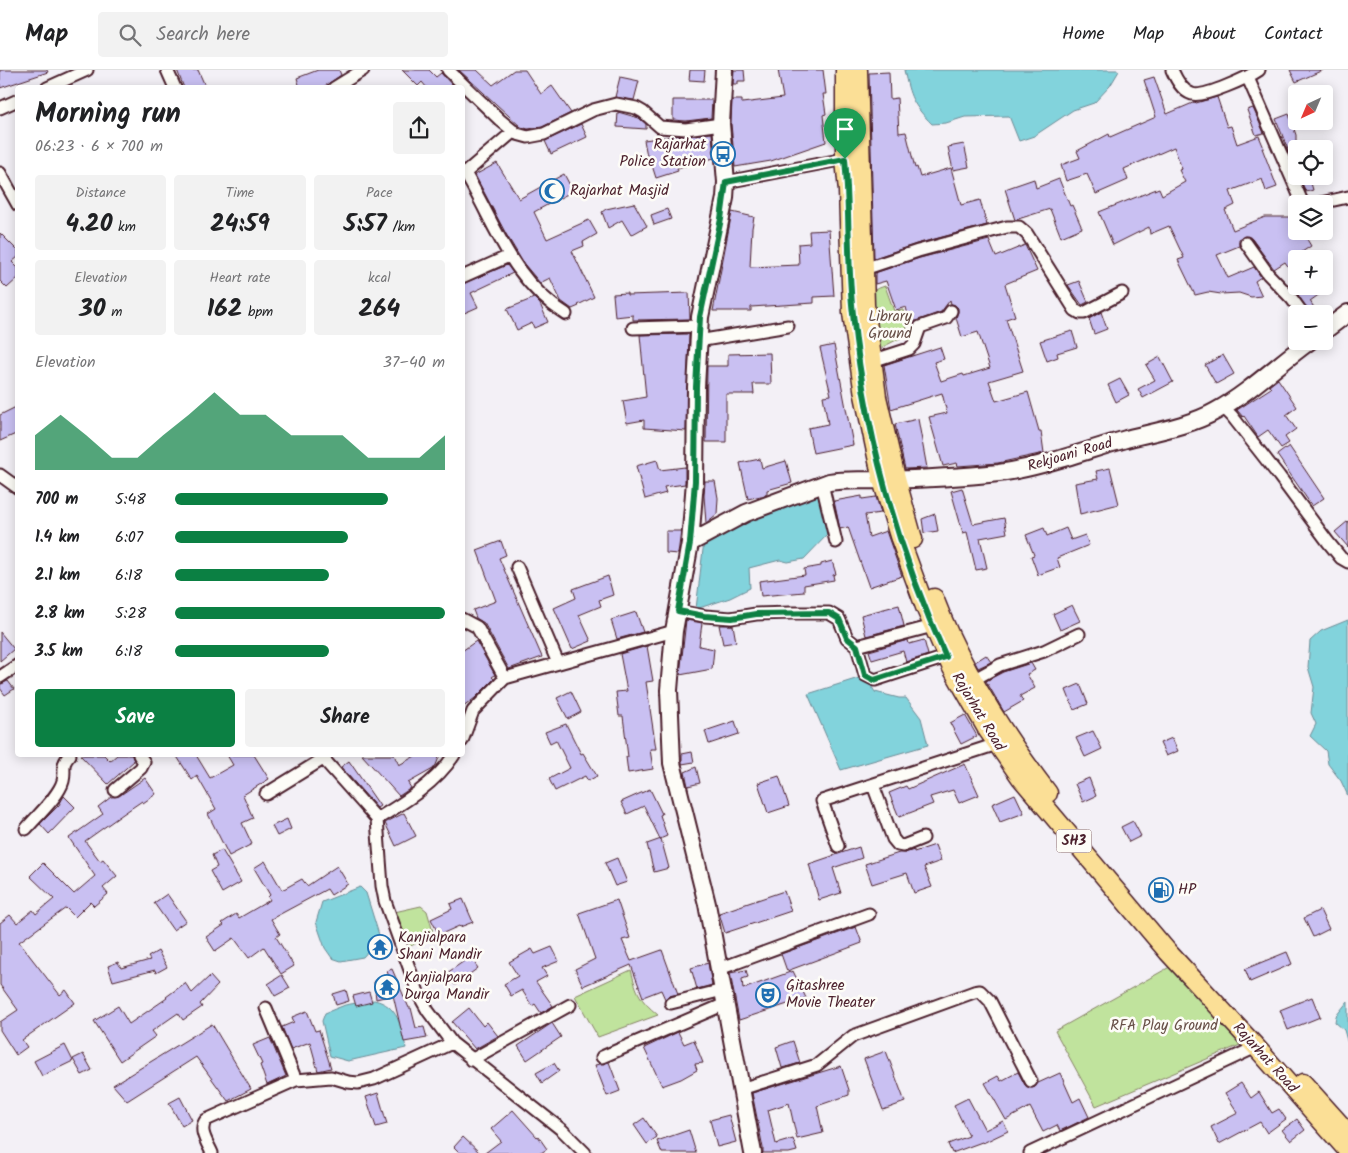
<!DOCTYPE html>
<html lang="en">
<head>
<meta charset="utf-8">
<style>
	:root { --surface:#fff; --page:#f2f2f2; --text:#202124; --muted:#757577; --line:#e0e0e0; --accent:#0b8043 }
	body { margin:0; font-family:Kalam,sans-serif; background:var(--page); color:var(--text); height:100vh; display:flex; flex-direction:column; font-size:19px; white-space:nowrap }
	* { box-sizing:border-box; margin:0 }
	p { font-size:16px; color:var(--muted) }
	.icon { flex:none; width:28px; height:28px; fill:none; stroke:currentColor; stroke-width:2; stroke-linecap:round; stroke-linejoin:round }
	.map { position:relative; flex:1; overflow:hidden }
	.drawer { position:absolute; left:15px; top:15px; width:450px; height:672px; display:flex; flex-direction:column; background:var(--surface); border-radius:5px; box-shadow:0 2px 12px #0003 }
	.drawer>* { flex:none }
	.needle { width:32px; rotate:224deg }
	.buttons { position:absolute; left:1288px; top:15px; display:grid; gap:10px }
	.buttons a { display:grid; place-items:center; width:45px; height:45px; border-radius:5px; background:var(--surface); box-shadow:0 2px 12px #0003; font-size:25px }
	.pin { position:absolute; display:grid; place-items:center; width:42px; height:42px; color:#fff; margin:-51px -21px; border-radius:50% 50% 50% 0; rotate:-45deg; box-shadow:0 0 5px #0007 }
	.pin .icon { rotate:45deg }
	.round { display:grid; place-items:center; flex:none; width:52px; height:52px; border-radius:5px; background:var(--page) }
	.overview { display:flex; align-items:center; justify-content:space-between; height:85px; padding:0 20px }
	h1 { font-size:28px; font-weight:700; line-height:38px }
	.stats { display:grid; grid-template-columns:repeat(3,1fr); gap:8px; height:85px; padding:5px 20px }
	.stats div { display:grid; align-content:center; border-radius:5px; background:var(--page); text-align:center }
	.stats b { font-size:25px; font-weight:700 }
	.stats small { font-size:14px; font-weight:400 }
	.stats p { font-size:14px }
	.chart { height:140px; padding:10px 20px }
	.chart p { display:flex; justify-content:space-between }
	.chart svg { width:100%; height:90px; margin-top:5px; fill:var(--accent); opacity:.7 }
	.cta { display:flex; gap:10px; margin-top:auto; padding:10px 20px }
	.cta a { flex:1; height:58px; border-radius:5px; background:var(--accent); color:#fff; font-size:20px; font-weight:700; line-height:58px; text-align:center }
	.cta a+a { background:var(--page); color:var(--text) }
	ul { padding:0 20px; list-style:none; font-size:16px }
	li { display:grid; grid-template-columns:80px 60px 1fr; align-items:center; height:38px }
	li i { height:12px; border-radius:6px; background:var(--accent) }
	header { display:flex; align-items:center; gap:30px; box-sizing:border-box; height:70px; padding:0 25px; background:var(--surface); border-bottom:1px solid var(--line) }
	header strong { font-size:24px }
	nav { display:flex; gap:28px; margin-inline-start:auto; font-size:18px }
	.search { width:350px; height:45px; background:var(--page); display:flex; align-items:center; gap:12px; box-sizing:border-box; padding:0 18px; border-radius:5px; color:var(--muted); font-size:19px }
	.map>svg:first-child { display:block }
	.green { fill:#c0e39d; stroke:#858164 }
	.water { fill:#82d3dc; stroke:#6c8b95 }
	.building { fill:#c9c0f2; stroke:#4a1f2b }
	.lines { fill:none; stroke-linecap:round; stroke-linejoin:round }
	.street-casing { stroke:#4a1f2b; stroke-width:15 }
	.secondary-casing { stroke:#4a1f2b; stroke-width:20 }
	.primary-casing { stroke:#4a1f2b; stroke-width:21 }
	.street { stroke:#fdfcf7; stroke-width:11 }
	.secondary { stroke:#fdfcf7; stroke-width:16 }
	.primary { stroke:#fbdf96; stroke-width:18 }
	.route-casing { stroke:#fff; stroke-width:10 }
	.route { stroke:#0b8043; stroke-width:6 }
	.labels { text-anchor:middle; dominant-baseline:central; stroke-width:5; stroke-linejoin:round; paint-order:stroke }
	.shield { fill:#fdfcf7; stroke:#806168; stroke-width:1 }
	.shield-label { font-size:14px; font-weight:bold; fill:#4a1f2b }
	.poi-label { font-size:15px; fill:#4a1f2b; stroke:#fdfcf7; text-anchor:start }
	.park-label { font-size:15px; fill:#685048; stroke:#fdfcf7 }
	.street-label { font-size:15px; fill:#4a1f2b; stroke:#fdfcf7 }
</style>
</head>
<body>
<header>
<strong>Map</strong>
<div class="search"><svg class="icon" aria-label="search" viewBox="0 0 24 24"><circle cx="10" cy="10" r="6"/><path d="M15 15l6 6"/></svg>Search here</div>
<nav><a>Home</a><a>Map</a><a>About</a><a>Contact</a></nav>
</header>
<div class="map">
<svg width="1348" height="1083" viewBox="0 0 1348 1083">
	<rect width="100%" height="100%" fill="#f3f0f6"/>
	<filter id="ink" filterUnits="userSpaceOnUse"><feTurbulence type="fractalNoise" baseFrequency=".02" numOctaves="2"/><feDisplacementMap in="SourceGraphic" scale="10" xChannelSelector="R" yChannelSelector="G"/><feConvolveMatrix kernelMatrix="1 2 1 2 8 2 1 2 1" color-interpolation-filters="sRGB"/></filter>
	<g filter="url(#ink)">
		<path class="green" d="M885,216L894,241L903,240L908,264L877,280L868,222Z
			M421,836L427,841L434,865L402,880L390,843Z
			M1175,894L1247,972L1096,1036L1055,961Z
			M631,900C637,923 639,929 658,945L598,967L575,926Z"/>
		<path class="water" d="M904,0H1118L1119,1L1110,16L1094,33L1073,40L1034,66L1019,71L1009,46L965,47L946,53L932,54C912,34 910,27 904,0Z
			M819,421L828,464L804,489L788,492L780,490L749,498L750,518L730,528L696,539L704,471L717,462Z
			M1348,550V726L1341,711L1328,694L1326,681L1310,666L1316,654L1311,643L1314,617L1308,597L1310,571L1321,561Z
			M865,606L875,622L899,628H906L921,648L928,675L841,700L808,624Z
			M360,817L366,823L380,868L363,887L341,891L332,888L325,878L316,852L322,832Z
			M374,930C398,935 401,956 406,978L348,991L330,986L322,951L325,943L345,935Z
			M1348,931V974L1344,960L1335,952L1336,946Z"/>
		<path class="building" d="M0,0H47L48,2L0,18Z
			M177,0H198L206,18H184Z
			M318,0H339L341,5L322,18H300L297,8Z
			M402,0H429L436,7L441,3L455,18H427L422,12L418,16Z
			M459,0H477L493,15L514,0H525L541,24L552,16L571,43L542,57L528,59L521,57Z
			M690,0H705L704,11L689,10Z
			M734,0H744L745,11H738V14H733Z
			M778,0H823L826,24H823L826,44L823,45L826,72L771,91L735,97L731,54L732,30H742V33L783,28Z
			M1290,0H1323L1296,12Z
			M889,2L890,29L897,28L899,63L906,62L915,98L917,97L920,107L951,98L961,135L980,130L987,155L916,174L874,188L869,3Z
			M620,7L639,11L634,30L615,27Z
			M1154,7L1167,44L1195,32L1196,33L1217,27L1227,57L1231,56L1237,74L1259,66L1264,78H1262L1277,117L1266,121L1262,109L1230,121L1235,135L1225,140L1233,160L1265,147H1293L1296,153V161H1302L1311,176L1302,182L1307,189H1296V208L1285,192L1274,199L1252,169L1245,166L1239,169V176L1217,185L1228,208L1254,197L1261,207L1255,211L1262,226L1251,227L1239,223L1221,224L1208,222L1195,225L1178,190L1184,188L1169,156L1150,164L1149,157L1113,175L1099,142L1159,118L1162,125L1185,112L1179,100L1182,99L1174,77L1124,99L1128,110L1096,124L1087,104L1066,111L1061,95L1080,88L1077,81L1109,64L1110,67L1156,47L1144,10Z
			M673,30H712L711,48L686,51L673,50Z
			M1253,38L1264,63L1256,65L1247,40Z
			M618,42L639,48L646,54V59L617,57Z
			M1289,44L1296,65V100L1276,49Z
			M581,54L587,67L551,84L545,71Z
			M712,63L714,88L677,98L678,101L656,108L649,86H647L644,70L673,66H687Z
			M964,74L969,97L953,100L948,77Z
			M497,93L519,129L564,104L573,121L534,142L547,169L589,150L597,164L583,172L584,176L572,181L594,227L578,235L579,236L572,239L561,231L550,208L540,213L524,194L506,164L475,105Z
			M1309,106L1313,120L1306,122L1300,109Z
			M1034,109L1036,118L1059,109L1070,136L1072,135L1082,158L1061,167L1050,139L1015,150L1005,119Z
			M634,133L647,156L631,165L622,150L608,158L602,142L606,139Z
			M667,139L671,149L654,155L651,145Z
			M732,142L754,147L752,158L750,197L799,195L798,174L810,173L809,161L829,160L834,226L814,227V233L751,237V241H713Z
			M0,163L18,181V187L12,192L18,198V208L7,218L0,211Z
			M989,170L996,187L1025,175L1037,201L1005,214L1015,246L1006,249L1023,301L989,311L996,331L1028,322L1039,361H1041L1044,383L998,393L958,396L957,393L943,396L929,347L947,343L942,323L891,339L884,295L940,277L944,289L934,292L941,311L963,304L964,306L990,298L978,262L962,267L956,248L958,242V238L955,235L951,234L950,230L941,242L910,253L906,237L896,240L886,211L875,214V203L920,188Z
			M507,195L513,203L471,223L478,237L462,244V214Z
			M1079,211L1088,232L1082,235L1068,215Z
			M1302,216H1331L1310,231L1318,244H1310L1298,225L1305,220Z
			M627,223V225L689,223L690,249L633,250V245L615,247L613,224Z
			M534,228L540,234L548,252L534,258L532,253L517,260L507,239Z
			M1101,242L1107,259L1094,264L1089,249Z
			M1072,261L1077,277L1057,283L1058,287L1047,291L1040,271Z
			M689,264L686,361L644,358V350L627,353L623,331L646,327L640,265Z
			M834,275L853,375L813,383L808,358L828,354L823,326L831,325L820,278Z
			M770,283L771,314H753L754,324H726V372H706L707,296H728V284Z
			M1223,285L1234,304L1216,314L1205,295Z
			M1160,287L1173,312L1143,328L1138,319L1155,310L1146,295Z
			M1120,309L1129,325L1116,332L1108,315Z
			M1278,309L1297,337L1286,345L1296,359L1285,367L1289,373L1281,378L1268,360L1258,367L1244,346L1243,347L1237,340L1271,318L1269,316Z
			M18,336V363L0,371V345Z
			M918,349L927,398L905,399L895,354Z
			M1289,376L1324,428L1312,436L1277,385Z
			M760,389L762,398L786,391L792,413L767,420V424L765,425L748,429L740,393Z
			M657,390L660,400L685,397V414L664,417L666,423L645,429L636,396Z
			M1110,398L1119,434L1080,444L1075,413L1098,409L1096,401Z
			M705,411H715L718,428L717,444L706,453L704,426Z
			M962,418L973,454L1004,448L1007,463L980,468L987,498L976,500L967,462L963,463L951,421Z
			M862,426V429L876,427L881,443L865,445L869,467L886,461L902,506L869,517L848,457L840,459L834,431Z
			M935,444L938,461L924,463L922,449Z
			M1348,451V477L1335,462Z
			M1044,458L1047,466L1066,458L1071,470L1085,465L1089,475L1057,488L1060,497L1038,505L1031,486L1034,485L1026,465Z
			M666,461H681L678,484L666,483Z
			M501,471L506,485L499,488L542,587L509,599L484,553L476,548L473,540L496,531L477,480Z
			M832,491L836,504L833,505L834,510L804,515V522L761,526L759,511L805,505L804,499L821,496V494Z
			M608,506L613,525L599,530L601,536L579,545L591,571L572,579L554,538L576,528L573,519Z
			M899,535L904,556L866,566L861,545Z
			M1072,535L1080,551L1060,560L1053,544Z
			M636,542L643,562L617,569L611,550Z
			M686,550L702,553L699,576L714,579L712,599L680,605Z
			M719,555H733L736,572L723,574Z
			M0,562L14,579L0,591Z
			M908,570L909,574L924,570L928,585L906,592L903,581L872,590L869,581Z
			M476,571L495,605L492,607L494,609L475,628L462,638V581Z
			M647,576L653,611L646,612L656,679H650L653,699L628,703L626,687H628L623,646H619L616,622L627,621L620,584Z
			M986,585L991,592L978,598L975,592Z
			M1031,593L1035,600L1027,604L1035,618L1020,626L1023,631L1004,642L986,611L1003,602Z
			M8,611L14,619L5,625L0,618V614Z
			M1080,614L1088,634L1074,640L1066,620Z
			M571,621L581,642L568,649L557,628Z
			M965,645L977,666L961,674L950,653Z
			M735,651L739,664L709,674L705,661Z
			M566,654L581,684L583,683L597,706L588,711L585,706L555,721L549,709L570,698L556,670L550,673L545,662Z
			M1093,661L1102,679L1085,687L1076,668Z
			M1172,668L1178,681L1166,686L1160,673Z
			M692,682L694,692L682,694V684Z
			M80,685H104L110,691L117,685H132L134,691L108,714Z
			M176,685H196L210,708L233,695L227,685H254L269,709L243,725L253,748L242,753L252,774L229,786L208,744L216,739L197,706L192,710Z
			M362,685H394L399,695L417,685H440L436,695L433,699L408,713L411,718L399,726Z
			M349,691L380,736L377,738L341,697Z
			M965,694L979,725L959,733L953,720L930,727L933,734L899,747L889,723L906,716L908,719Z
			M696,697L700,713L688,716L685,702Z
			M779,706L789,736L768,743L758,713Z
			M145,708L156,724L143,733L142,731L123,744L85,771L100,791L103,789L117,806L103,818L108,824L94,836L90,832L75,847L66,838L19,872L60,925L66,920L75,933L22,970L27,977L16,985L0,960V952L18,940L0,915V853L10,845L17,853L33,840L36,844L54,829L30,806L43,793L74,824L95,806L69,768L103,744L98,737L111,727L119,726Z
			M1089,708L1096,726L1083,732L1075,714Z
			M650,719L662,744L660,745L667,766L660,769L644,736L627,744L621,732Z
			M1015,724L1024,743L1000,752L992,734Z
			M64,726L75,737L49,764L40,754L59,735Z
			M404,743L416,766L396,776L385,753Z
			M287,749L291,759L277,766L272,756Z
			M1133,751L1141,766L1129,772L1121,757Z
			M661,769L669,798L654,802L647,774Z
			M935,775L941,791L924,797L932,817L914,823L907,803L872,814L865,794L899,783H905L914,780V782Z
			M859,777L862,788L833,798L841,823L819,830L809,794Z
			M222,780L241,812L222,823L210,801L217,797L212,785Z
			M617,788L627,812L615,816L605,793Z
			M265,791L282,820L302,809L307,816L337,796L348,814L331,825L327,819L271,849L280,864L276,867L294,896L281,904L264,877L249,888L234,868L215,881L206,867L224,855L222,853L236,844L239,848L270,830L268,827L270,825L254,798Z
			M784,821L791,841L725,863L719,843Z
			M167,824L186,851L173,860L154,833Z
			M463,829L473,852L460,857L459,856L439,865L431,849L452,839L450,834Z
			M617,830L630,868L622,870L631,891L662,880L678,924L669,926L665,929L661,920L643,927L631,895L583,916L575,899L595,889L579,843Z
			M1320,840L1329,859L1313,867L1304,848Z
			M856,857L862,873L787,901L781,884Z
			M552,877L559,891L542,898L547,906L536,912L553,936L541,943L535,934L532,936L522,920L511,926L504,914L518,906L509,892L532,879L535,884Z
			M158,881L167,897L156,903L155,900L113,911L108,896L118,892L121,898L150,890L148,887Z
			M1287,882L1292,894L1250,912L1245,899Z
			M470,887L478,898L455,915L447,903Z
			M708,893L712,915L697,919L691,898Z
			M392,899L409,938H411L416,958L424,957L427,968L404,972L393,925L376,929L374,911L389,907L387,901Z
			M746,900L748,907L742,909L743,919L793,901L806,928L739,950L730,903Z
			M282,905L290,918L275,926L268,914Z
			M210,906L218,915L200,934L202,937L183,950L178,943L152,961L156,966L120,991L94,951L118,936L129,954L167,928L166,927L185,913L192,923Z
			M346,920L349,931L336,935L333,924Z
			M369,922L372,932L356,936L353,926Z
			M1312,927L1320,947L1288,960L1280,940Z
			M469,938L483,956L487,952L498,966L475,979L452,952Z
			M307,941L315,961L319,960L331,998L318,1001L310,972L291,979L282,957L294,952L292,947Z
			M552,953L561,967L527,990L518,976Z
			M212,954L251,1019L228,1031L196,987L127,1031L113,1015Z
			M678,962L684,974L694,970L703,993L695,994L697,1000L681,1009L662,1016L644,978Z
			M270,968L286,1006L267,1015L260,995L262,994L253,975Z
			M793,971L800,993L782,998L776,977Z
			M65,975L73,991L42,1006L34,991Z
			M886,981L905,1032L883,1040L864,989Z
			M83,984L92,1000L82,1005L73,989Z
			M609,992L620,1021L607,1026L595,995Z
			M554,993L559,1001L542,1013L536,1003Z
			M841,996L849,1020V1025L817,1036L823,1063L797,1069L789,1033L768,1040L776,1074L793,1069L797,1081L789,1083H763V1078L752,1023Z
			M1018,1002L1025,1015L1031,1018L1035,1017L1038,1013L1060,1003L1073,1032L1080,1028L1089,1047L1060,1061L1057,1055L1043,1062L1030,1037L1006,1050L985,1013L998,1006L1001,1011Z
			M1241,1013L1251,1028L1259,1022L1272,1043L1279,1039L1286,1049L1267,1063L1260,1052L1219,1074L1211,1057L1238,1043L1225,1023Z
			M378,1023L387,1054L376,1057L366,1027Z
			M180,1027L192,1050L182,1056L169,1033Z
			M968,1028L985,1060L1003,1051L1008,1061L983,1073L982,1072L952,1083L948,1074L969,1066L954,1035Z
			M513,1040L537,1067L538,1066L547,1079L541,1083H485L501,1071L491,1059Z
			M729,1045L736,1072L717,1077L710,1050Z
			M644,1048L657,1067L647,1074L634,1055Z
			M1297,1049L1305,1060L1291,1071L1282,1060Z
			M689,1060L696,1083H662L657,1071Z
			M463,1067L480,1083H460L454,1077Z"/>
		<g class="lines">
			<defs>
				<path id="street" d="M167,0L175,18
					M448,0L500,50L517,64L528,67L544,64L593,40L616,34L636,38L643,42L660,57L686,59L721,54
					M1172,0C1176,9 1182,21 1192,24C1204,28 1249,7 1259,0
					M1248,8L1303,134
					M47,18L87,0
					M334,18L363,0
					M0,38L18,30
					M514,61L465,103C496,155 511,210 566,244
					M0,103L18,135
					M726,112L845,89
					M1316,134L1348,127
					M1246,173L1268,204L1292,229L1303,244
					M864,199L918,181L1007,157H1019L1027,164L1075,240L1080,243H1084L1122,223
					M462,207L509,186
					M633,258L699,256
					M698,271L788,256
					M872,291L909,279L914,274L920,257L946,248L951,241
					M1223,337L1232,346L1279,406L1328,472L1341,488L1348,492
					M0,405L18,418
					M822,414L836,472
					M517,497L558,593
					M678,541L705,546L731,548L756,544L791,543H829L839,549L847,568L857,576L933,556
					M462,549L477,557L505,608
					M857,576L865,605L875,610L946,587
					M0,607L18,595
					M973,610L1000,595L1044,581L1079,564
					M462,671L473,641L505,608L674,561
					M320,685L377,749L382,816L385,831L419,925L428,941L452,973L562,1060L585,1083
					M873,715L893,769L898,775L903,776L923,768
					M115,720L141,698L144,692L139,685
					M266,724L323,689
					M377,749C405,732 436,713 454,685
					M26,759C37,746 59,726 63,711C66,699 60,695 70,685
					M838,776L822,731L997,674
					M719,899L869,844
					M671,933L723,920
					M266,938L296,1010
					M602,987L725,934
					M471,990L570,935
					M741,1019L817,995L853,966L974,922L980,921L990,931L1031,1011
					M212,1083C207,1072 198,1060 206,1050L296,1010L331,1007L348,1012L358,1013L374,1009L452,973
					M1030,1083L1256,977"/>
				<path id="secondary" d="M724,0L721,54L726,112L725,128L700,247L696,317L695,411L690,473L674,561L669,620L672,693L707,834L753,1083
					M1324,261L1348,243
					M690,473L746,443L829,412C847,409 864,411 882,410C920,409 960,407 999,403C1042,397 1084,381 1126,369C1154,362 1192,355 1216,341C1250,322 1278,294 1310,271"/>
				<path id="primary" d="M845,0V89L848,121L852,243L864,325L882,410L899,466L925,537L952,598L987,659L1021,708L1168,882L1256,977L1348,1081
					M858,0L865,235L877,327L896,408L913,469
					M934,528C961,599 1003,664 1048,723
					M1303,1013L1348,1063"/>
			</defs>
			<use href="#street" class="street-casing"/>
			<use href="#secondary" class="secondary-casing"/>
			<use href="#primary" class="primary-casing"/>
			<use href="#street" class="street"/>
			<use href="#secondary" class="secondary"/>
			<use href="#primary" class="primary"/>
		</g>
	</g>
	<g class="lines" filter="url(#ink)">
		<defs>
			<path id="route" d="M845,89C850,141 847,193 853,244C865,362 897,479 946,587L874,610L865,605L857,576L847,568L839,549L829,543L756,544L732,548L704,546L678,541L690,473L695,411L696,317L700,247L721,149L726,112Z"/>
		</defs>
		<use href="#route" class="route-casing"/>
		<use href="#route" class="route"/>
	</g>
	<defs>
		<symbol id="bus-ring" viewBox="-11 -11 22 22"><circle r="9.5" fill="#fdfcf7" stroke="#1f6fb2" stroke-width="1.5"/><path d="M-5-6H5V4H4V6H2V4H-2V6H-4V4H-5ZM-3.5-4V0h7V-4ZM-3.5 1.2v1.5H-2V1.2ZM2 1.2v1.5H3.5V1.2Z" fill="#1f6fb2"/></symbol>
		<symbol id="mosque-ring" viewBox="-11 -11 22 22"><circle r="9.5" fill="#fdfcf7" stroke="#1f6fb2" stroke-width="1.5"/><path d="M3.5-4.9A6 6 0 1 0 3.5 4.9A5 5 0 1 1 3.5-4.9Z" fill="#1f6fb2"/></symbol>
		<symbol id="fuel-ring" viewBox="-11 -11 22 22"><circle r="9.5" fill="#fdfcf7" stroke="#1f6fb2" stroke-width="1.5"/><path d="M-5.5-6h7V0h2V4h1.3V-2.5L3-4.5l.8-.8L6-3V5H2.5V1h-1V6h-7ZM-4.2-4.7v3.2H.2V-4.7Z" fill="#1f6fb2"/></symbol>
		<symbol id="temple-ring" viewBox="-11 -11 22 22"><circle r="9.5" fill="#fdfcf7" stroke="#1f6fb2" stroke-width="1.5"/><path d="M0-6L5-2H3V0L6.5 2.5H4V6H1.5V3h-3V6H-4V2.5H-6.5L-3 0V-2H-5Z" fill="#1f6fb2"/></symbol>
		<symbol id="theatre-ring" viewBox="-11 -11 22 22"><circle r="9.5" fill="#fdfcf7" stroke="#1f6fb2" stroke-width="1.5"/><path d="M-5-5.5Q0-4 5-5.5V0Q5 5 0 6Q-5 5-5 0ZM-3.3-2.5H-1v1.5H-3.3ZM1-2.5H3.3v1.5H1ZM-2.8 1Q0 5.5 2.8 1Z" fill="#1f6fb2"/></symbol>
	</defs>
	<g fill-rule="evenodd">
		<use href="#bus-ring" x="709" y="70" width="28" height="28"/>
		<use href="#mosque-ring" x="538" y="107" width="28" height="28"/>
		<use href="#fuel-ring" x="1147" y="806" width="28" height="28"/>
		<use href="#temple-ring" x="366" y="863" width="28" height="28"/>
		<use href="#temple-ring" x="373" y="903" width="28" height="28"/>
		<use href="#theatre-ring" x="754" y="911" width="28" height="28"/>
	</g>
	<g class="labels">
		<rect class="shield" x="1056.5" y="759.5" width="35" height="23" rx="4"/>
		<g class="shield-label">
			<text x="1074" y="771">SH3</text>
		</g>
		<g class="poi-label">
			<text x="706" y="75" text-anchor="end">Rajarhat<tspan x="706" dy="17">Police Station</tspan></text>
			<text x="570" y="121">Rajarhat Masjid</text>
			<text x="1178" y="820">HP</text>
			<text x="398" y="868">Kanjialpara<tspan x="398" dy="17">Shani Mandir</tspan></text>
			<text x="404" y="908">Kanjialpara<tspan x="404" dy="17">Durga Mandir</tspan></text>
			<text x="786" y="916">Gitashree<tspan x="786" dy="17">Movie Theater</tspan></text>
		</g>
		<g class="park-label">
			<text x="890" y="247">Library<tspan x="890" dy="17">Ground</tspan></text>
			<text x="1164" y="956">RFA Play Ground</text>
		</g>
		<g class="street-label">
			<text transform="translate(1070 385) rotate(-16)">Rekjoani Road</text>
			<text transform="translate(978 642) rotate(59)">Rajarhat Road</text>
			<text transform="translate(1265 988) rotate(48)">Rajarhat Road</text>
		</g>
	</g>
</svg>
<div class="buttons">
<a><svg class="needle" viewBox="-14 -14 28 28"><path d="M0-13l5 13h-10z" fill="#e53935"/><path d="M0 13l5-13h-10z" fill="#757577"/></svg></a>
<a><svg class="icon" aria-label="locate" viewBox="0 0 24 24"><circle cx="12" cy="12" r="6"/><path d="M12 2v4M12 18v4M2 12h4M18 12h4"/></svg></a>
<a><svg class="icon" aria-label="layers" viewBox="0 0 24 24"><path d="M12 4l9 5-9 5-9-5zM3 14l9 5 9-5"/></svg></a>
<a>+</a>
<a>−</a>
</div>
<div class="pin" style="left:845px;top:89px;background:#1e9e55"><svg class="icon" aria-label="arrive" viewBox="0 0 24 24"><path d="M6 21V4h12l-3 4 3 4H6"/></svg></div>
<section class="drawer">
<div class="overview"><div><h1>Morning run</h1><p>06:23 · 6 × 700 m</p></div><a class="round"><svg class="icon" aria-label="share" viewBox="0 0 24 24"><path d="M12 15V3M7 8l5-5 5 5M5 13v7h14v-7"/></svg></a></div>
<div class="stats">
<div><p>Distance</p><b>4.20<small> km</small></b></div>
<div><p>Time</p><b>24:59</b></div>
<div><p>Pace</p><b>5:57<small> /km</small></b></div>
</div>
<div class="stats">
<div><p>Elevation</p><b>30<small> m</small></b></div>
<div><p>Heart rate</p><b>162<small> bpm</small></b></div>
<div><p>kcal</p><b>264</b></div>
</div>
<div class="chart"><p><span>Elevation</span>37–40 m</p>
<svg viewBox="0 0 160 44" preserveAspectRatio="none"><path d="M0 44V27L10 17L20 27L30 38L40 38L50 27L60 17L70 6L80 17L90 17L100 27L110 27L120 27L130 38L140 38L150 38L160 27V44z"/></svg>
</div>
<ul>
<li><b>700 m</b>5:48<i style="width:79%"></i></li>
<li><b>1.4 km</b>6:07<i style="width:64%"></i></li>
<li><b>2.1 km</b>6:18<i style="width:57%"></i></li>
<li><b>2.8 km</b>5:28<i style="width:100%"></i></li>
<li><b>3.5 km</b>6:18<i style="width:57%"></i></li>
</ul>
<div class="cta"><a>Save</a><a>Share</a></div>
</section>
</div>
</body>
</html>
